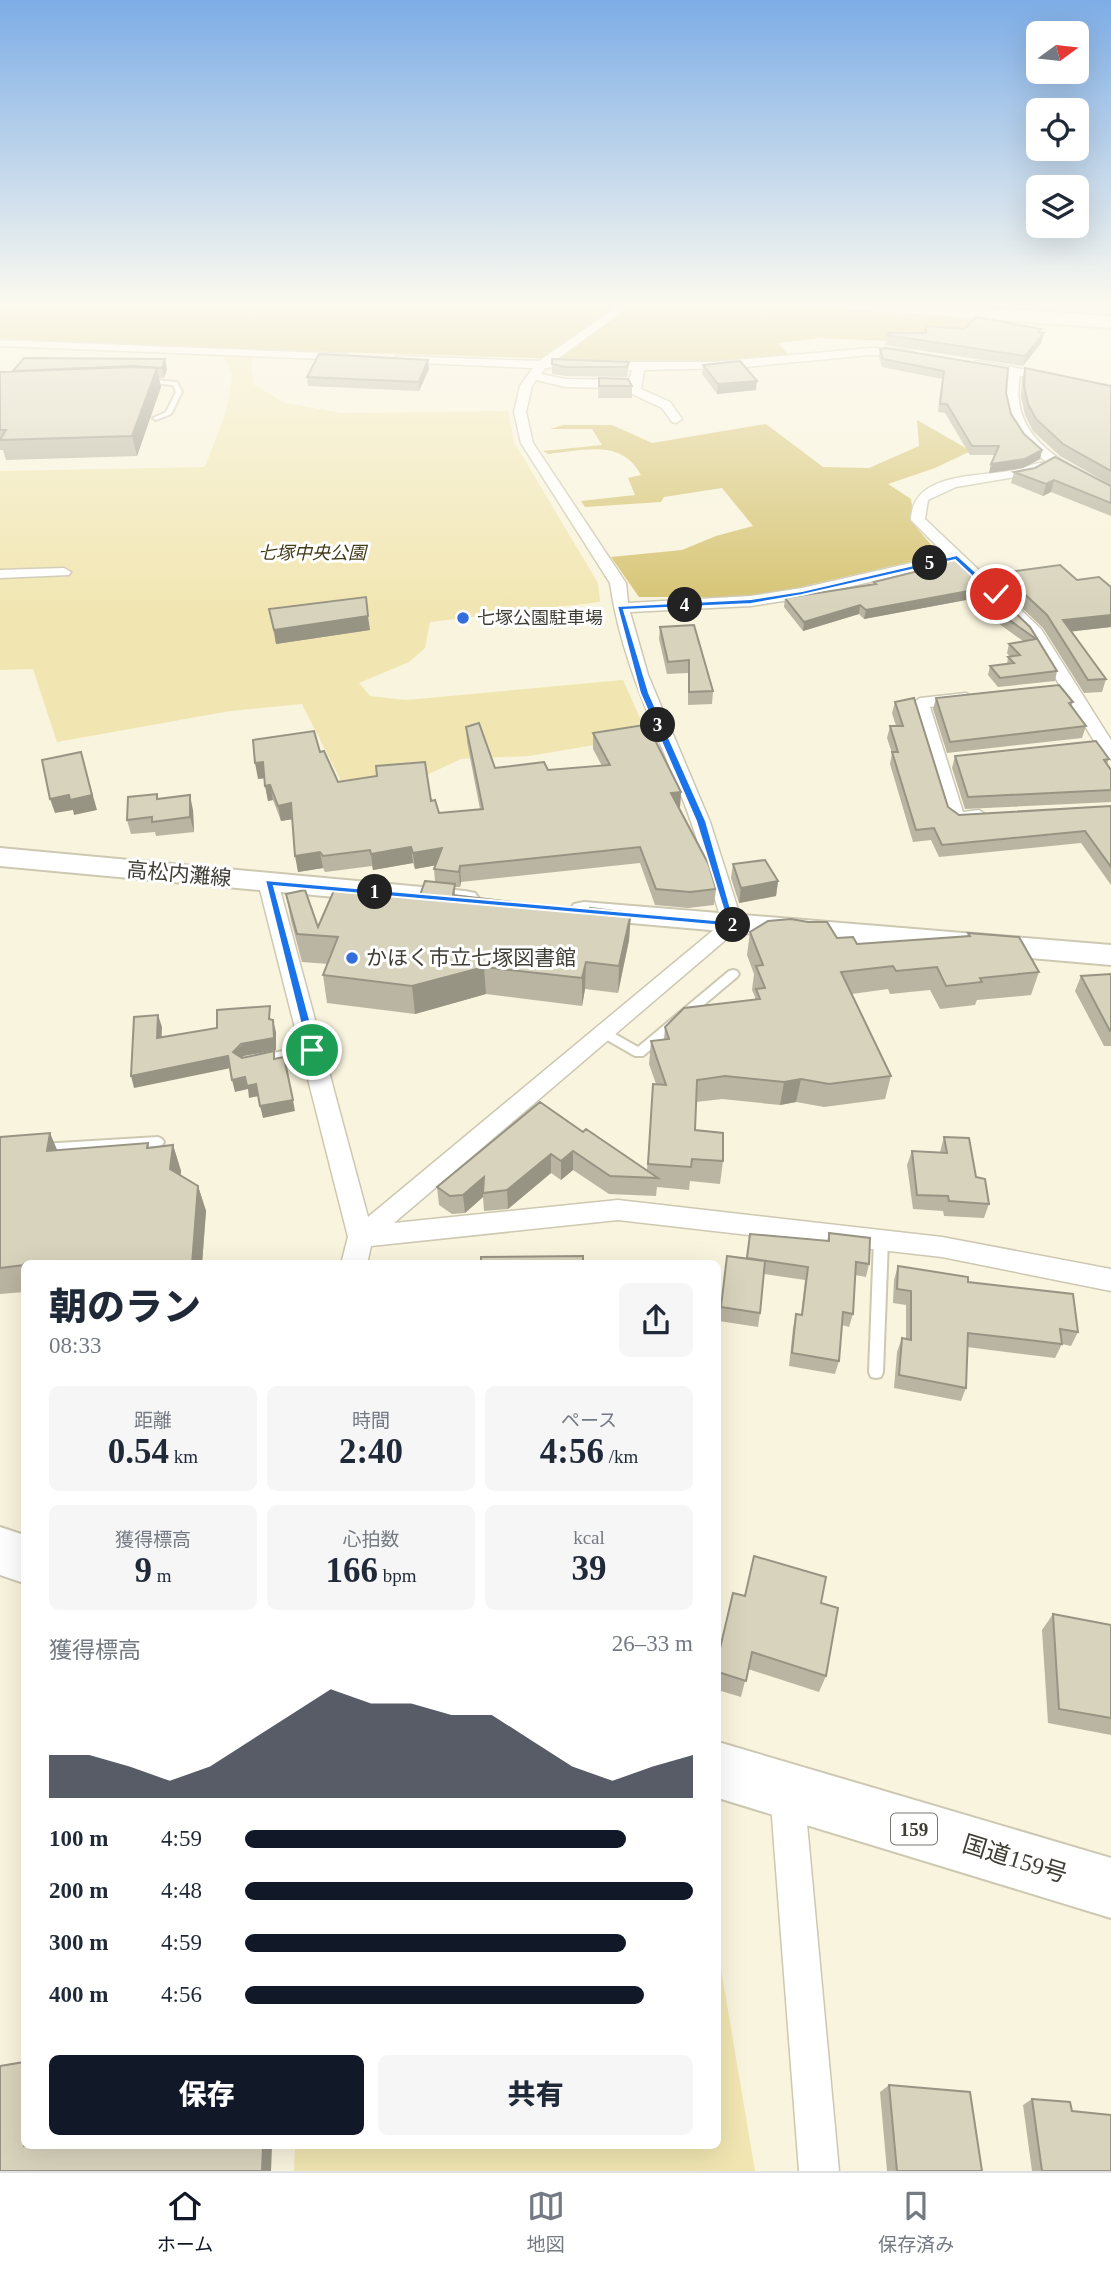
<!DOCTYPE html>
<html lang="ja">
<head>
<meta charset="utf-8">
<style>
	:root { --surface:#fff; --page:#f6f6f7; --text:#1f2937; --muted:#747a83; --line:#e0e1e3; --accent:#111827 }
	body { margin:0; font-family:"Times New Roman","Noto Sans JP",serif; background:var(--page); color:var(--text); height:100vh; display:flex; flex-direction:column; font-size:26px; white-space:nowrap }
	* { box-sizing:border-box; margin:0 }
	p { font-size:23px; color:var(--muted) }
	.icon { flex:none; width:38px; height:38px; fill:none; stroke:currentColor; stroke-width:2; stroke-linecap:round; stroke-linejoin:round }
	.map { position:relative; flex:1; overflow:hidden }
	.details { position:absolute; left:21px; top:1260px; width:700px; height:889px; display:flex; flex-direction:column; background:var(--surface); border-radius:10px; box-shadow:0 7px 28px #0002 }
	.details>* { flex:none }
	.needle { width:46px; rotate:75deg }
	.controls { position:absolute; left:1026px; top:21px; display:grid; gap:14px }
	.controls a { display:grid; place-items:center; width:63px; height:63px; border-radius:10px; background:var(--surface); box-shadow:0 7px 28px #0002; font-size:35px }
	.pin { position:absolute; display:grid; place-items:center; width:60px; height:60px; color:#fff; margin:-30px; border:4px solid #fff; border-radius:50%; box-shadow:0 2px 7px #0007 }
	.km { position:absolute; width:35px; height:35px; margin:-18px; border-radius:50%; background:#222; color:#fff; font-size:19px; line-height:35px; text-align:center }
	.round { display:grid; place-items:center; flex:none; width:74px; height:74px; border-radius:10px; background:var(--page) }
	.summary { display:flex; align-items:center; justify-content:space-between; height:119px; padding:0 28px }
	h1 { font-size:38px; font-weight:800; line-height:52px }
	.stats { display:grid; grid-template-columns:repeat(3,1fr); gap:10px; height:119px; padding:7px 28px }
	.stats div { display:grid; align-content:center; border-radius:10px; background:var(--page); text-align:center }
	.stats b { font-size:35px; font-weight:800 }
	.stats small { font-size:19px; font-weight:400 }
	.stats p { font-size:19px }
	.chart { height:196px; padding:14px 28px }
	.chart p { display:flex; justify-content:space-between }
	.chart svg { width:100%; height:126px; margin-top:7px; fill:var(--accent); opacity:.7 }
	.action { display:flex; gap:14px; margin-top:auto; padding:14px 28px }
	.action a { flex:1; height:80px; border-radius:10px; background:var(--accent); color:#fff; font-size:28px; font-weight:800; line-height:80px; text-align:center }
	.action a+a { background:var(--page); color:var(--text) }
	ul { padding:0 28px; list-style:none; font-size:23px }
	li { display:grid; grid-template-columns:112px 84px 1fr; align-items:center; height:52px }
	li i { height:18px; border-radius:9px; background:var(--accent) }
	.tabs { display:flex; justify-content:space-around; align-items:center; height:98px; border-top:2px solid var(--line); background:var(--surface); font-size:19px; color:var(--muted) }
	.tabs a { display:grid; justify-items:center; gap:4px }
	.tabs .on { color:var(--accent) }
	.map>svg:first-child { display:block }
	.green { fill:#f1e6b2 }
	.forest { fill:#d6c473 }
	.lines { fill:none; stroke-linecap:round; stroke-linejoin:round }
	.lane-casing { stroke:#cdc8b1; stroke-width:4 }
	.street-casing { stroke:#cdc8b1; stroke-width:3 }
	.secondary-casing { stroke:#cdc8b1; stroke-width:4 }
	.highway-casing { stroke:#cdc8b1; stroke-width:4 }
	.lane { fill:#fff; fill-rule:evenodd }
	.street { fill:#fff; fill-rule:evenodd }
	.secondary { fill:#fff; fill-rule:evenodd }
	.highway { fill:#fff; fill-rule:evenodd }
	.wall { fill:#bab5a2 }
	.shaded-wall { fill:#979484 }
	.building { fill:#d8d3bc; stroke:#979484; stroke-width:2 }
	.route { fill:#1a73e8; stroke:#fff; stroke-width:2 }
	.poi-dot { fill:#336edc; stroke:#fff; stroke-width:2.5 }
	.labels { text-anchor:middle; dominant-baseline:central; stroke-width:6; stroke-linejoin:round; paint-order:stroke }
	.far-park-label { font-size:18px; font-style:italic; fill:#433b18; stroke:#fff }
	.far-poi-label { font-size:18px; fill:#3f3d34; stroke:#fff; text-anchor:start }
	.shield { fill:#fff; stroke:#797771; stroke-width:2 }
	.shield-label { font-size:19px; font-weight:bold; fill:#3f3d34 }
	.street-label { font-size:21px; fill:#3f3d34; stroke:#fff }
	.poi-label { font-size:21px; fill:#3f3d34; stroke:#fff; text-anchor:start }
	.near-street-label { font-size:24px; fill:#3f3d34; stroke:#fff }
</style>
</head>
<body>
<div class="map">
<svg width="1111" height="2171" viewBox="0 0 1111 2171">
	<rect width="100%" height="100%" fill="#f9f4dd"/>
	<path class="green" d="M224,357H251L253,384L285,403L342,413L508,411L514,442L598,583L600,602L430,622L425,648L409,662L359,683L370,696L406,700L623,680L648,736L529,756L461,759L414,781L348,795L302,704L230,711L57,742L33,669L0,670V471L205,467L227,409L232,376Z
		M718,1951L755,2171H294L295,2146H718Z"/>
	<path class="forest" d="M0,304H780L972,319L958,337L903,331L911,342L820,338L778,343L790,357L735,362H670L137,346L0,338Z
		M917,420L971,451L935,468L888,484L911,499L915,526L940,555L756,597H639L611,557L682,550L716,536L753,526L722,488L664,497L661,502L585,507L581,501L635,495L628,478L641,475C621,438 584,451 548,454L543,451L602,445L592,429H550L563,425H612L652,443L766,424L823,467L869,468L919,446Z"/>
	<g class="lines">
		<defs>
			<path id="lane" d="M144,379L177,382L182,392L171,414L156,420L153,418L166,412L176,392L173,385L142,382V380Z
				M733,970L737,971L739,974L737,977L643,1056H635L600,1036L598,1033L604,1029L608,1030L638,1047L729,971Z
				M312,1046L318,1050L316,1053L261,1063L255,1059L261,1055Z
				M158,1137L162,1139L164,1142L162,1145L158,1147L42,1154L37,1152L36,1149L37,1146L42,1144Z
				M881,1235L886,1236L888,1240L883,1372L881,1377L876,1378L871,1377L869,1372L874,1240L876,1236Z"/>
			<path id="street" d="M621,304H633L553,362L559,365L557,367L545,368L541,374L565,379L629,380L632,370H598L592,366L598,362H715L870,348L909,350L915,353L909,356L870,355L734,368L644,370L641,389L670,402L682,419L676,423L672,422L662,408L632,394L629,388L565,387L536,380L532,386L526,412L533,443L626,583L628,603L751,596L802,588L946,555L911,520C912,473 975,477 1009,471C1022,470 1035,461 1047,463V469L1033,474L956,487L928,500L925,519L1041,629L1111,740V759L1102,754L1029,635L954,562L802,598L751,606L630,612L648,675L710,822L743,925L394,1223L618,1200L942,1237L1111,1269V1291L942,1257L618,1220L371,1246L367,1264H341L348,1237L258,882L261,878H275L278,882L368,1217L722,923C709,880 698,837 681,795C653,723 621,660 610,583L521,443L514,412L520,386L533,368L398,362L392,359L398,356L539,361Z
				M0,340L347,354L353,357L347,360L0,346Z
				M977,361L1033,371V377L1020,376C1008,438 1064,463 1111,488V497C1073,487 1009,443 1005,401C1004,392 1007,382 1009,373L973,366L971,364Z
				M64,568L71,572L69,575L0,578V570Z
				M966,693L974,698L972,702L930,707L963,812L979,810L988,816C979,825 956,827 947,818L912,703L920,698Z
				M787,1774L799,1779L804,1791L839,2171H799L770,1791L775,1779Z"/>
			<path id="secondary" d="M0,848L465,891L475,893L480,900L475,907L465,909L0,866Z
				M584,902L1111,945V965L574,918L569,911L574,904Z"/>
			<path id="highway" d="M839,304H927L1111,316V328L848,309Z
				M0,1527L24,1535V1583L0,1575Z
				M718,1742L1111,1858V1918L718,1798Z"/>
		</defs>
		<use href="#lane" class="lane-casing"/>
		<use href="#street" class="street-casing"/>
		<use href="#secondary" class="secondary-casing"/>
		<use href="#highway" class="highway-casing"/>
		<use href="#lane" class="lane"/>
		<use href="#street" class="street"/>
		<use href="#secondary" class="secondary"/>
		<use href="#highway" class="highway"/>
	</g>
	<path class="wall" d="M965,329H1041L1040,332L1044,333L1041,343L1023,366L885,345L887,335Z
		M880,349L1006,393L1011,414L1024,434L1042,450L1040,459L1023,468L989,473L995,455H970L945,413L938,412L942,379L882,367L879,357Z
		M165,359L167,369L164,378H159L161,387L137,456L6,460L3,450H0V372Z
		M629,362L627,377L565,376L552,374V364Z
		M703,365L756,390L717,394L702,374Z
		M1025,368L1111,386V485L1060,456L1033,431L1025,415L1021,397L1022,379Z
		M429,369L419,391L308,386L307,377Z
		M599,378L632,386V398H598Z
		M1014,472L1111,486V516L1051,492L1043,496L1011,483Z
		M935,562L1030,627L1057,671L1055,681L998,687L988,675L990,666L1007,664L1008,657H1010L1007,653L1009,644L1023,641L966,600L864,619L859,614L803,631L784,607L785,598L873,584L874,582L934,567Z
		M1002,573L1077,580L1111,587V627L1071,631L1106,679L1102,692L1084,693L1043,628L999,586Z
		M269,609L370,630L276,644Z
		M694,625L713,691L712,704L688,705V673L667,674L659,639L660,627Z
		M936,698L1073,702L1071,706L1086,726L1082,738L947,753L933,709Z
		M895,702L948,807L959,815L1111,806V885L1081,843L939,857L931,840L913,842L890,764L892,753L887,738L890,726H896L892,713Z
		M466,727L495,768L548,770L602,766L593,749V733L681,792L680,807H679L716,889L714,905L688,908L655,905L640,863L461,882L460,887H455V896L590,911L631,913L629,940L618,993L585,989L582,1006L486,994L415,1014L327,1003L323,975L328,964L302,962L291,921L286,894L318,927L419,898L435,882L434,869L436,865L415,869L413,863L373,870L372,866L325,872L323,868L298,872L292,819L281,821L273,800L268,801L264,778L258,779L320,752L338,782L431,801L439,813L480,809L467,742Z
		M955,756L1109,759L1107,764L1111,770V802L965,809L952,768Z
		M157,794L158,798L193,810L194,832L156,836L155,832L131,834L127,820Z
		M733,864L778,881L776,896L739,903L731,878Z
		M750,932L837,938L857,944L967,936L968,933L1039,972L1031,995L977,1000L975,1005L940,1009L930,990L890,994L888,989L852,994L891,1076L885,1099L824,1107L796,1102L780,1105L722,1099L696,1102L695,1130L723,1161L720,1184L690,1181L689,1190L657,1187L656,1196L609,1194L573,1170L561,1180L551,1173L508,1209L484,1211L483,1197L465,1213L452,1214L439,1205L437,1187L583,1132L647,1170L653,1084H656L649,1064L651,1041L664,1039L665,1027L755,999V997L752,990L754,974L747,955Z
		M1111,974V1046H1104L1075,991L1081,976Z
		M0,1137L57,1150L148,1143L149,1147L173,1145L181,1171L180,1175L198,1186L206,1211L202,1264H24V1292L0,1294Z
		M944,1137L976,1177L989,1204L984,1218L944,1216L943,1211L913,1209L907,1165L912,1151L940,1152Z
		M829,1233L869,1264L866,1277L855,1275L853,1314L849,1327L842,1325L839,1361L835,1374L789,1366L793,1328L796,1314L801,1315L805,1280L764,1274L760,1313L758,1327L719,1321L727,1256L746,1259L750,1234L827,1241Z
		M898,1266L968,1282L1078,1332L1071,1346L1062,1344L1055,1358L967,1347L966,1388L961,1401L894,1388L897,1352L902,1338L906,1339V1305L893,1303L894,1280Z
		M744,1596L821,1603L826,1676L819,1692L748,1669L741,1697L718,1690V1657Z
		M1053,1614L1111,1625V1735L1048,1723L1042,1630Z
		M889,2085L982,2171H887L880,2092Z
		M1032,2099L1072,2111L1111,2171H1032L1023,2105Z"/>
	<path class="shaded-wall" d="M1044,333L1041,343L1023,366L1025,356Z
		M165,359L167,369L164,378L162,368Z
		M428,360L429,369L419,391V382Z
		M157,368L161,387L137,456L132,436Z
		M757,381L756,390L717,394L718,384Z
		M1042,450L1040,459L1023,468L989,473L991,464Z
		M1054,480L1051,492L1043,496L1046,484Z
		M968,591L966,600L864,619L866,610Z
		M860,605L859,614L803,631L804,622Z
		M1111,615V627L1059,633L1063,620Z
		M368,616L370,630L276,644L274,630Z
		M263,762L266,778L258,779L255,763Z
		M85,767L97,810L74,815L73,810L55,813L50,799Z
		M270,785L273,800L268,801L265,786Z
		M681,792L680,807L670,809L671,793Z
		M190,795L193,810L194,832L190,817Z
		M291,803L294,819L281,821L278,806Z
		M411,847L413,863L373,870L371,854Z
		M442,848L443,864L415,869L413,853Z
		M320,852L323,868L298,872L295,856Z
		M460,866L461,882L460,887L459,872Z
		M778,881L776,896L739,903L741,888Z
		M631,913L629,940L618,993L619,966Z
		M586,962L585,989L582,1006V978Z
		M484,967L486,994L415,1014L412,986Z
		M158,1015L162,1027L161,1050L157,1038Z
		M273,1020L276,1032V1050L244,1056L236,1064L233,1052Z
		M228,1056L231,1068L134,1088L131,1076Z
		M245,1077L256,1084L259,1096L249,1098L248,1089L235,1092L232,1080Z
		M801,1079L796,1102L780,1105L784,1082Z
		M293,1100L295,1111L263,1118L260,1106Z
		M50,1133L61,1159L47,1151Z
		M173,1145L181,1171L179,1195L170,1169Z
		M573,1151V1170L561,1180V1161Z
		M551,1154V1173L508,1209L507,1190Z
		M484,1177L483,1197L465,1213L463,1195Z
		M198,1186L206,1211L202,1264H192Z
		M263,2146H272L271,2171H262Z"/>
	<path class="building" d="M976,317L1041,329L1038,332L1044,333L1025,356L887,335L888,333H926V326L965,329Z
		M886,348L1008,368L1006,393L1011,414L1024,434L1042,450L1025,459L991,464L999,446H972L947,404H940L944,371L883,359L880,349Z
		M319,354L428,360L419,382L307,377Z
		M24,358L165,359L162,368L133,366L13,371Z
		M552,359L629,362L627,367H565L552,364Z
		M740,361L757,381L718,384L703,365Z
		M131,367L157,368L132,436L0,440L6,430H0V372Z
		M1025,368L1111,386V471L1063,444L1036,419L1028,404L1024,386Z
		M599,378L628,379L632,386H599Z
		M1055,457L1111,486V503L1054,480L1046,484L1014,472L1035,468Z
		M958,558L1030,627L1057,671L1000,678L990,666L1014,663L1008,657L1020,655L1009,644L1036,639L968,591L866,610L860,605L804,622L785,598L876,584L874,582L939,566L935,562Z
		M1060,565L1077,580L1099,577L1111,587V615L1063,620L1106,679L1088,680L1047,615L1002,573Z
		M366,597L368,616L274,630L269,609Z
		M694,625L713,691L689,692V660L668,662L660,627Z
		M1059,685L1073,702L1069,703L1086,726L950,742L936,698Z
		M914,698L948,807L959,815L1111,806V867L1085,831L942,845L934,828L916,830L892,752H898L890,726H903L895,702Z
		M479,723L495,768L544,762L548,770L610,765L593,733L644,725L654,738L681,792L671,793L709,865L716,889L690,892L656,889L640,847L460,866L459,872L434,869L442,848L413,853L411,847L371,854L370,850L323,856L320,852L295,856L291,803L278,806L270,785L265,786L263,762L255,763L253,740L314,731L320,752L324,751L338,782L377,776L376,766L425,762L431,801L435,800L439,813L483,809L466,727Z
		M1096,741L1109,759L1104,760L1111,770V790L968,797L955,756Z
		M81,752L92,795L70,800L69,795L50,799L42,760Z
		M157,794V799L190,795V817L152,822V817L127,820L128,797Z
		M765,860L778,881L741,888L733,864Z
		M425,881L455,884L453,895L590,911V908L631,913L619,966L586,962L582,978L484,967L412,986L323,975L338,937L297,934L286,894L305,890L318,927L335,888L419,898Z
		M791,919L808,922H827L837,938L853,937L857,944L970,936L968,933L1019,937L1039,972L980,978L982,982L946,986L937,967L896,971L893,966L841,972L891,1076L829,1084L801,1079L784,1082L725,1076L697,1080L695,1130L723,1133V1161L692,1159L691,1167L648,1164L653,1084L666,1085L651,1041L669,1039L665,1027L684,1008L760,999L756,989L765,988L756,966L763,965L750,932L768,921Z
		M1111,974V1031H1110L1081,976Z
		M270,1006L269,1019L273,1020L274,1038L241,1044L233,1052L242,1058L274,1051V1059L284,1057L293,1100L260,1106L256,1084L247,1086L245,1077L232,1080L228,1056L131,1076L134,1017L158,1015L157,1038L217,1028V1010Z
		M540,1102L583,1132L586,1129L658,1178L610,1176L573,1151L561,1161L551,1154L507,1190L483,1193L484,1177L463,1195L450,1196L437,1187Z
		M50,1133L47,1151L148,1143L147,1148L173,1145L170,1169L198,1186L192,1264H24V1265L0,1268V1137Z
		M944,1137L969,1138L976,1177L985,1179L989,1204L949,1201L948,1196L917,1195L912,1151L947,1153Z
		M829,1233L870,1238L869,1264L856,1262L853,1314L843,1312L839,1361L792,1353L796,1314L802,1315L808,1267L747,1258L750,1234L829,1241Z
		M583,1256V1264H481V1257Z
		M727,1256L765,1261L760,1313L721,1307Z
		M898,1266L968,1277V1282L1073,1294L1078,1332L1060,1329L1062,1344L968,1333L966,1388L899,1375L902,1338L911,1340V1291L897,1289Z
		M754,1556L826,1577L821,1603L838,1608L826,1676L752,1652L746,1681L718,1672V1657L733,1593L745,1596Z
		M1053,1614L1111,1625V1718L1059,1709Z
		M24,2062V2146H263L262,2171H0V2066Z
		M889,2085L970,2092L982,2171H897Z
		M1032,2099L1070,2102L1072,2111L1111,2115V2171H1042Z"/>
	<linearGradient id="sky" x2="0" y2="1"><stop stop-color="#7dade6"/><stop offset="0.5" stop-color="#fcfaf0"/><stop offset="1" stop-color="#fcfaf0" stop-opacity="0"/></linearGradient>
	<rect width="1111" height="608" fill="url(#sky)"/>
	<path class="route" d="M957,555L999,593V596H993L955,560L802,595L751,604L624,610L649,693L706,821L736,927L274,886L318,1050L316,1053H308L265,880L727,921L696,821L640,693L617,606L751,599L802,591Z"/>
	<g class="poi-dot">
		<circle cx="463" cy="618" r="7"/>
		<circle cx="352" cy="958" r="7"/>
	</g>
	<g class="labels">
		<g class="far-park-label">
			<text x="312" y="553">七塚中央公園</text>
		</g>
		<g class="far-poi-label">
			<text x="477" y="618">七塚公園駐車場</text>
		</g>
		<rect class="shield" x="891" y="1813.5" width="46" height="31" rx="5"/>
		<g class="shield-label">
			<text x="914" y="1829">159</text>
		</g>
		<g class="street-label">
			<text transform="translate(179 874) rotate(5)">高松内灘線</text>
		</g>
		<g class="poi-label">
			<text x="366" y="958">かほく市立七塚図書館</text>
		</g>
		<g class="near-street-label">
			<text transform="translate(1015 1859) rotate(17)">国道159号</text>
		</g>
	</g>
</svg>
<div class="controls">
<a><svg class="needle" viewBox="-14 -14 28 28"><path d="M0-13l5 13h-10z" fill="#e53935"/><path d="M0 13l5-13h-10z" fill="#747a83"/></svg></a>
<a><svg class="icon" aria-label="locate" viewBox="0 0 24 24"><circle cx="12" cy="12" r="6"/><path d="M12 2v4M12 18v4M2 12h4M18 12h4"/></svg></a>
<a><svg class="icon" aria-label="layers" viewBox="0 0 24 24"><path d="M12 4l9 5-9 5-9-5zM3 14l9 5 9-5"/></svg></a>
</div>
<div class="pin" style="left:312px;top:1050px;background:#1e9e55"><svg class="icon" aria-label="arrive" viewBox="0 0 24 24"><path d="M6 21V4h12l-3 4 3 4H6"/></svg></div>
<div class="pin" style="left:996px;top:594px;background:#d93025"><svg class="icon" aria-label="check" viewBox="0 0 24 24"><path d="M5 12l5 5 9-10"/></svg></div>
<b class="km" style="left:375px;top:892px">1</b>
<b class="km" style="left:733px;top:925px">2</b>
<b class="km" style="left:658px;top:725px">3</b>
<b class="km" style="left:685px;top:605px">4</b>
<b class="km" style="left:930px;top:563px">5</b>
<section class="details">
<div class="summary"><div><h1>朝のラン</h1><p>08:33</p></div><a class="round"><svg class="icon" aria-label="share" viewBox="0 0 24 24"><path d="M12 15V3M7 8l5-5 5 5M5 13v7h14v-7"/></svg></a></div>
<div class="stats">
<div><p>距離</p><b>0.54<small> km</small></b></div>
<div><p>時間</p><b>2:40</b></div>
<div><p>ペース</p><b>4:56<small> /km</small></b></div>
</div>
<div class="stats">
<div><p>獲得標高</p><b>9<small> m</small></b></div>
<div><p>心拍数</p><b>166<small> bpm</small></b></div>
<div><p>kcal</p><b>39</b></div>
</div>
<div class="chart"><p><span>獲得標高</span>26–33 m</p>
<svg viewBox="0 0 160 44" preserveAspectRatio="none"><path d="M0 44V29L10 29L20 33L30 38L40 33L50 24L60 15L70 6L80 11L90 11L100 15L110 15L120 24L130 33L140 38L150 33L160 29V44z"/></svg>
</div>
<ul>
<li><b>100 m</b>4:59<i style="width:85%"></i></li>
<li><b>200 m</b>4:48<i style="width:100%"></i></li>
<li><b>300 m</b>4:59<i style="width:85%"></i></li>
<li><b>400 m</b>4:56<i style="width:89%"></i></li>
</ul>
<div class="action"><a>保存</a><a>共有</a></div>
</section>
</div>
<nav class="tabs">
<a class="on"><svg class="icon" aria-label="home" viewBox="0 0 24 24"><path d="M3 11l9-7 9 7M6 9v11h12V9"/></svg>ホーム</a>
<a><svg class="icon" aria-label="map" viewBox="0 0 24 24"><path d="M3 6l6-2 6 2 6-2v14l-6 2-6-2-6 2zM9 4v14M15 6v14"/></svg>地図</a>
<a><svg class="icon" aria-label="saved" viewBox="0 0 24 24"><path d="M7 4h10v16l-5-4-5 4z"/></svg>保存済み</a>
</nav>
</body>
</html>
